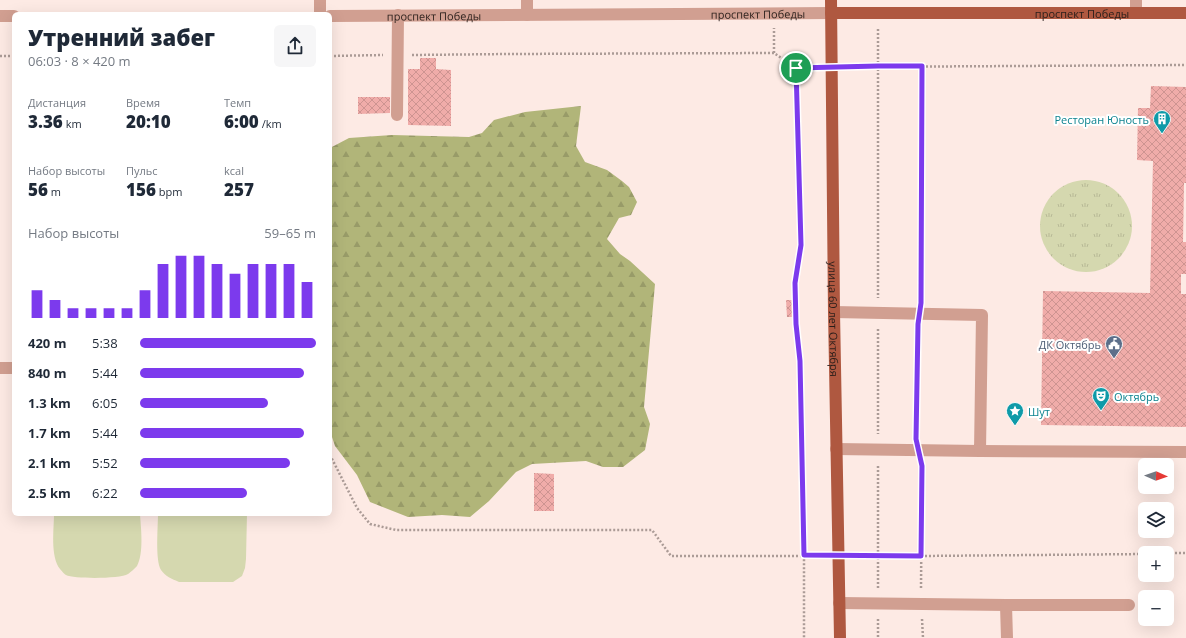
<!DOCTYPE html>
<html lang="ru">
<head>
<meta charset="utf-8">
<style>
	:root { --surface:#fff; --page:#f6f6f7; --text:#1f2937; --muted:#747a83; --accent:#7c3aed }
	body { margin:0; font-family:"Open Sans",sans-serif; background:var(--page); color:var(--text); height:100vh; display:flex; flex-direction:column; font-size:15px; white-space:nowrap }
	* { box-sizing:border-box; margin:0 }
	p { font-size:13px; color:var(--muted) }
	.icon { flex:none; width:22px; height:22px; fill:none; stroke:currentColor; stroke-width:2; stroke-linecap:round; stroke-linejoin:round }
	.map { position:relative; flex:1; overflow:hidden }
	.side { position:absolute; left:12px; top:12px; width:320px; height:504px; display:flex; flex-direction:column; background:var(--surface); border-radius:6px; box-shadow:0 4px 16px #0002 }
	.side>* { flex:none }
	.needle { width:26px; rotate:92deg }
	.tools { position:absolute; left:1138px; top:458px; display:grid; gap:8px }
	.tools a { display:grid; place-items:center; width:36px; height:36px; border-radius:6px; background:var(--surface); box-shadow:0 4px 16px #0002; font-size:20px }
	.pin { position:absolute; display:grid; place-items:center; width:34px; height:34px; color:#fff; margin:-17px; border:2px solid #fff; border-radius:50%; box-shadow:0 1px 4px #0007 }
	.round { display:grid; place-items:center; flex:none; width:42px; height:42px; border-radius:6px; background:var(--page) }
	.headline { display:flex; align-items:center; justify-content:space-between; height:68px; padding:0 16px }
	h1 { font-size:22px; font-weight:800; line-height:30px }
	.figures { display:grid; grid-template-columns:repeat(3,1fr); gap:6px; height:68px; padding:4px 16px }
	.figures div { display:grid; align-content:center }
	.figures b { font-size:17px; font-weight:800 }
	.figures small { font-size:11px; font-weight:400 }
	.figures p { font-size:11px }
	.chart { height:112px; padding:8px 16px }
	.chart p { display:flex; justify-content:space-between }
	.chart svg { width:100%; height:72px; margin-top:4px; stroke:var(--accent); stroke-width:6 }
	ul { padding:0 16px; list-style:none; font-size:13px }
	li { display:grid; grid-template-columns:64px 48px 1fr; align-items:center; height:30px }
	li i { height:10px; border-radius:5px; background:var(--accent) }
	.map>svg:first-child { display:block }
	.grass { fill:url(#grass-tufts) }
	.forest { fill:url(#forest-firs) }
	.garden { fill:#d5d8af }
	.building { fill:url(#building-cross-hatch) }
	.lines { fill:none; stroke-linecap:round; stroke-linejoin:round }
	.path { stroke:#ab9b96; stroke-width:2.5; stroke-dasharray:2 2; stroke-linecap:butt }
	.minor { stroke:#d19f91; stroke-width:12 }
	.major { stroke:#af5840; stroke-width:12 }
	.route-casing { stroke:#fff; stroke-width:8 }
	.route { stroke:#7c3aed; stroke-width:5 }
	.labels { text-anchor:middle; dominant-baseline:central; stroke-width:4; stroke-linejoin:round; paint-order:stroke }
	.street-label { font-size:11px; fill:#291e1a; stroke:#fff }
	.culture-label { font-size:11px; fill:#0d838f; stroke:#fff; text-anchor:start }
	.service-label { font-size:11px; fill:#4e5e75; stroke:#fff; text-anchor:end }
</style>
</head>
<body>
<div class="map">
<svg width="1186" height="638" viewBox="0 0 1186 638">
	<defs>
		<pattern id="grass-tufts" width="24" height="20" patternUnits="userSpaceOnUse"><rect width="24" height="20" fill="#d5d8af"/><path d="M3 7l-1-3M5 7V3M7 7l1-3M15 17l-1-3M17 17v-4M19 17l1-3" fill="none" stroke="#b7b996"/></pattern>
		<pattern id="forest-firs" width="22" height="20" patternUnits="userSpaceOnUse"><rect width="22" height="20" fill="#b1b579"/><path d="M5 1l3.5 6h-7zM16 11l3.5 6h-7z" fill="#989b68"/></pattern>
		<pattern id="building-cross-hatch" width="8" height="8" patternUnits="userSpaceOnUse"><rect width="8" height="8" fill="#f0aca9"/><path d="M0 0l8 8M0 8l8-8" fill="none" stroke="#ce9491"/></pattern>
	</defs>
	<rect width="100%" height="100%" fill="#fdeae4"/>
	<path class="grass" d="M1040 226a46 46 0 1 1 92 0a46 46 0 1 1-92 0Z"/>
	<path class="forest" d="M581,106L576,146L585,162L607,170L622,181L629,187L637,202L631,215L619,218L607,239L620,254L630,261L655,284L644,407L650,424L645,450L623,467H603L586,461L532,464L516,472L489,501L470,517L442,515L408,517L370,502L357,475L335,446L330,431V148L349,138L392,135L469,137L482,133L494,120L525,112Z"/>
	<path class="garden" d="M54,514H140C141,529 144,553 137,566C135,568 130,573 128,574C120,579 74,579 66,575C64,574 61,570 60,569C50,556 54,529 54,514Z
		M158,514H247L246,559L245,568L242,576L233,582H179C172,579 165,576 161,570C155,560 158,527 158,514Z"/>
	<path class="building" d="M420,58H436V69L451,70V126L408,125V69H420Z
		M1151,86L1186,87V183H1184L1183,242H1186V274H1181V294H1186V427L1041,425L1043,291L1150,293L1153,161L1137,160L1138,108H1150Z
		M358,97H390V113L358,114Z
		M786,300H793V317H787Z
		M534,473L554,474V511H534Z"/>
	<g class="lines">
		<path class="path" d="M878,29V298
			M774,53V28
			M412,55L508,54L774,53L796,68L817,67
			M0,56H14
			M330,56L383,55
			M846,67L1186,65
			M796,68L801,245L795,283L796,324L800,361L804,555V638
			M921,299L922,66
			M878,329V434
			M916,435L918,328
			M330,455L357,508L370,524L396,530H652L671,556H824
			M1167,553H1186
			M853,556H921L1145,554
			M878,588V465
			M921,588L922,465
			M878,619V638
			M922,619L923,638"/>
		<g class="minor">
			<path d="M320,0V14"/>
			<path d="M1136,13V0"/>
			<path d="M527,15V0"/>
			<path d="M0,16H14"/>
			<path id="s1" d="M330,16L831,13"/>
			<path d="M397,115L398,15"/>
			<path d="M834,312L982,315L980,451L836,449"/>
			<path d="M0,368H14"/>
			<path d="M980,451L1186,452"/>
			<path d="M839,603L1006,605H1129"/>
			<path d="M1006,605L1007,638"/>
		</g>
		<g class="major">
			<path id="s2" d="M831,0L834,312L840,638"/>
			<path id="s3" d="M831,13H1186"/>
		</g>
	</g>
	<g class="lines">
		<defs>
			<path id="route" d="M878,66H922L921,303L918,324L916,439L922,466L921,556L804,555L800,361L796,324L795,283L801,245L796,68Z"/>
		</defs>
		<use href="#route" class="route-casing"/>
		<use href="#route" class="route"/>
	</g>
	<defs>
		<symbol id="building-pin" viewBox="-11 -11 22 30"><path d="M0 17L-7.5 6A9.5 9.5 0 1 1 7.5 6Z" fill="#0f9aa8" stroke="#fff"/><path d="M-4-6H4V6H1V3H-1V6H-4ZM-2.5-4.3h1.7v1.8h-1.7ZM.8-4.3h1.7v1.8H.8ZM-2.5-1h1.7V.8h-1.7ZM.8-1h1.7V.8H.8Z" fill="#fff"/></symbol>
		<symbol id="civic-pin" viewBox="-11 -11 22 30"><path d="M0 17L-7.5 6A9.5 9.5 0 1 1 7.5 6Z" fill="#5c6f8a" stroke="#fff"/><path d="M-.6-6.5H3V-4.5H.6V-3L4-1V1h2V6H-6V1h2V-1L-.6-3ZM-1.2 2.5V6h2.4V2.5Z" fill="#fff"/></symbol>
		<symbol id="theatre-pin" viewBox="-11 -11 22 30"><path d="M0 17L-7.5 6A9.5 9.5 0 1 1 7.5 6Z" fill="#0f9aa8" stroke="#fff"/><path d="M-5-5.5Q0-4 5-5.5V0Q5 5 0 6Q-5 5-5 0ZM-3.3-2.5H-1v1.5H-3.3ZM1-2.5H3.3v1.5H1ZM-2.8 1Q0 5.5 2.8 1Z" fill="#fff"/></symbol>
		<symbol id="sight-pin" viewBox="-11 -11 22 30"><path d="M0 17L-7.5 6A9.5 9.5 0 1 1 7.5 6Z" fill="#0f9aa8" stroke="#fff"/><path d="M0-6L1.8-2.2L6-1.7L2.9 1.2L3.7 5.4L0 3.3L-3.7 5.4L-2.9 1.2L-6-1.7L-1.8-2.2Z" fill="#fff"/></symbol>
	</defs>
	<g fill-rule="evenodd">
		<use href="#building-pin" x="1152" y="109" width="20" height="27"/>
		<use href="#civic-pin" x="1104" y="334" width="20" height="27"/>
		<use href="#theatre-pin" x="1091" y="386" width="20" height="27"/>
		<use href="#sight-pin" x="1005" y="401" width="20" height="27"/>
	</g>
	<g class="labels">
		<g class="street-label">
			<text stroke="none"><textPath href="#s3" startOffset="251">проспект Победы</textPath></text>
			<text stroke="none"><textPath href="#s1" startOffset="428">проспект Победы</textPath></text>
			<text stroke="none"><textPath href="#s1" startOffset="104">проспект Победы</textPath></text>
			<text stroke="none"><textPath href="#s2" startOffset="319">улица 60 лет Октября</textPath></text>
		</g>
		<g class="culture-label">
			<text x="1149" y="119" text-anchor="end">Ресторан Юность</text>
			<text x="1114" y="396">Октябрь</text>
			<text x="1028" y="411">Шут</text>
		</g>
		<g class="service-label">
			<text x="1101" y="344">ДК Октябрь</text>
		</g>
	</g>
</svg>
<div class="tools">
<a><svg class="needle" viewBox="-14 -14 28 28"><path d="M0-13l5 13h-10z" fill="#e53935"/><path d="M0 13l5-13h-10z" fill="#747a83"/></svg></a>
<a><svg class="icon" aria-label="layers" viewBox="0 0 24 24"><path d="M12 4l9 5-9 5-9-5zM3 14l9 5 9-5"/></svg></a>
<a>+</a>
<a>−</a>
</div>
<div class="pin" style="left:796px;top:68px;background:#1e9e55"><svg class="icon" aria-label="arrive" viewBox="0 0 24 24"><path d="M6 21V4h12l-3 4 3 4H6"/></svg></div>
<section class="side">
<div class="headline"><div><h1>Утренний забег</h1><p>06:03 · 8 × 420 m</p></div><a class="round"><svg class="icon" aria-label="share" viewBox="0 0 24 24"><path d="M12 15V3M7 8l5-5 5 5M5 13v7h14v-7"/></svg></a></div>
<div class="figures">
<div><p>Дистанция</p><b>3.36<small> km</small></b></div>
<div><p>Время</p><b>20:10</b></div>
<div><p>Темп</p><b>6:00<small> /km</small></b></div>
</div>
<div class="figures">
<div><p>Набор высоты</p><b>56<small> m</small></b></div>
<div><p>Пульс</p><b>156<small> bpm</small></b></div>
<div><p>kcal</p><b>257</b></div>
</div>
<div class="chart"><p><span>Набор высоты</span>59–65 m</p>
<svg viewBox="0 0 160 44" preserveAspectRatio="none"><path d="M5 44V27M15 44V33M25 44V38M35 44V38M45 44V38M55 44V38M65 44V27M75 44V11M85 44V6M95 44V6M105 44V11M115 44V17M125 44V11M135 44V11M145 44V11M155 44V22"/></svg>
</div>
<ul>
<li><b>420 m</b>5:38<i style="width:100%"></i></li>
<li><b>840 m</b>5:44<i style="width:93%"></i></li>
<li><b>1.3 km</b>6:05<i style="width:73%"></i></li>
<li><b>1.7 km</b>5:44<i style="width:93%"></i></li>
<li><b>2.1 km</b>5:52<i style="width:85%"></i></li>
<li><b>2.5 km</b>6:22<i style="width:61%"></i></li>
</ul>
</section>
</div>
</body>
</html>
